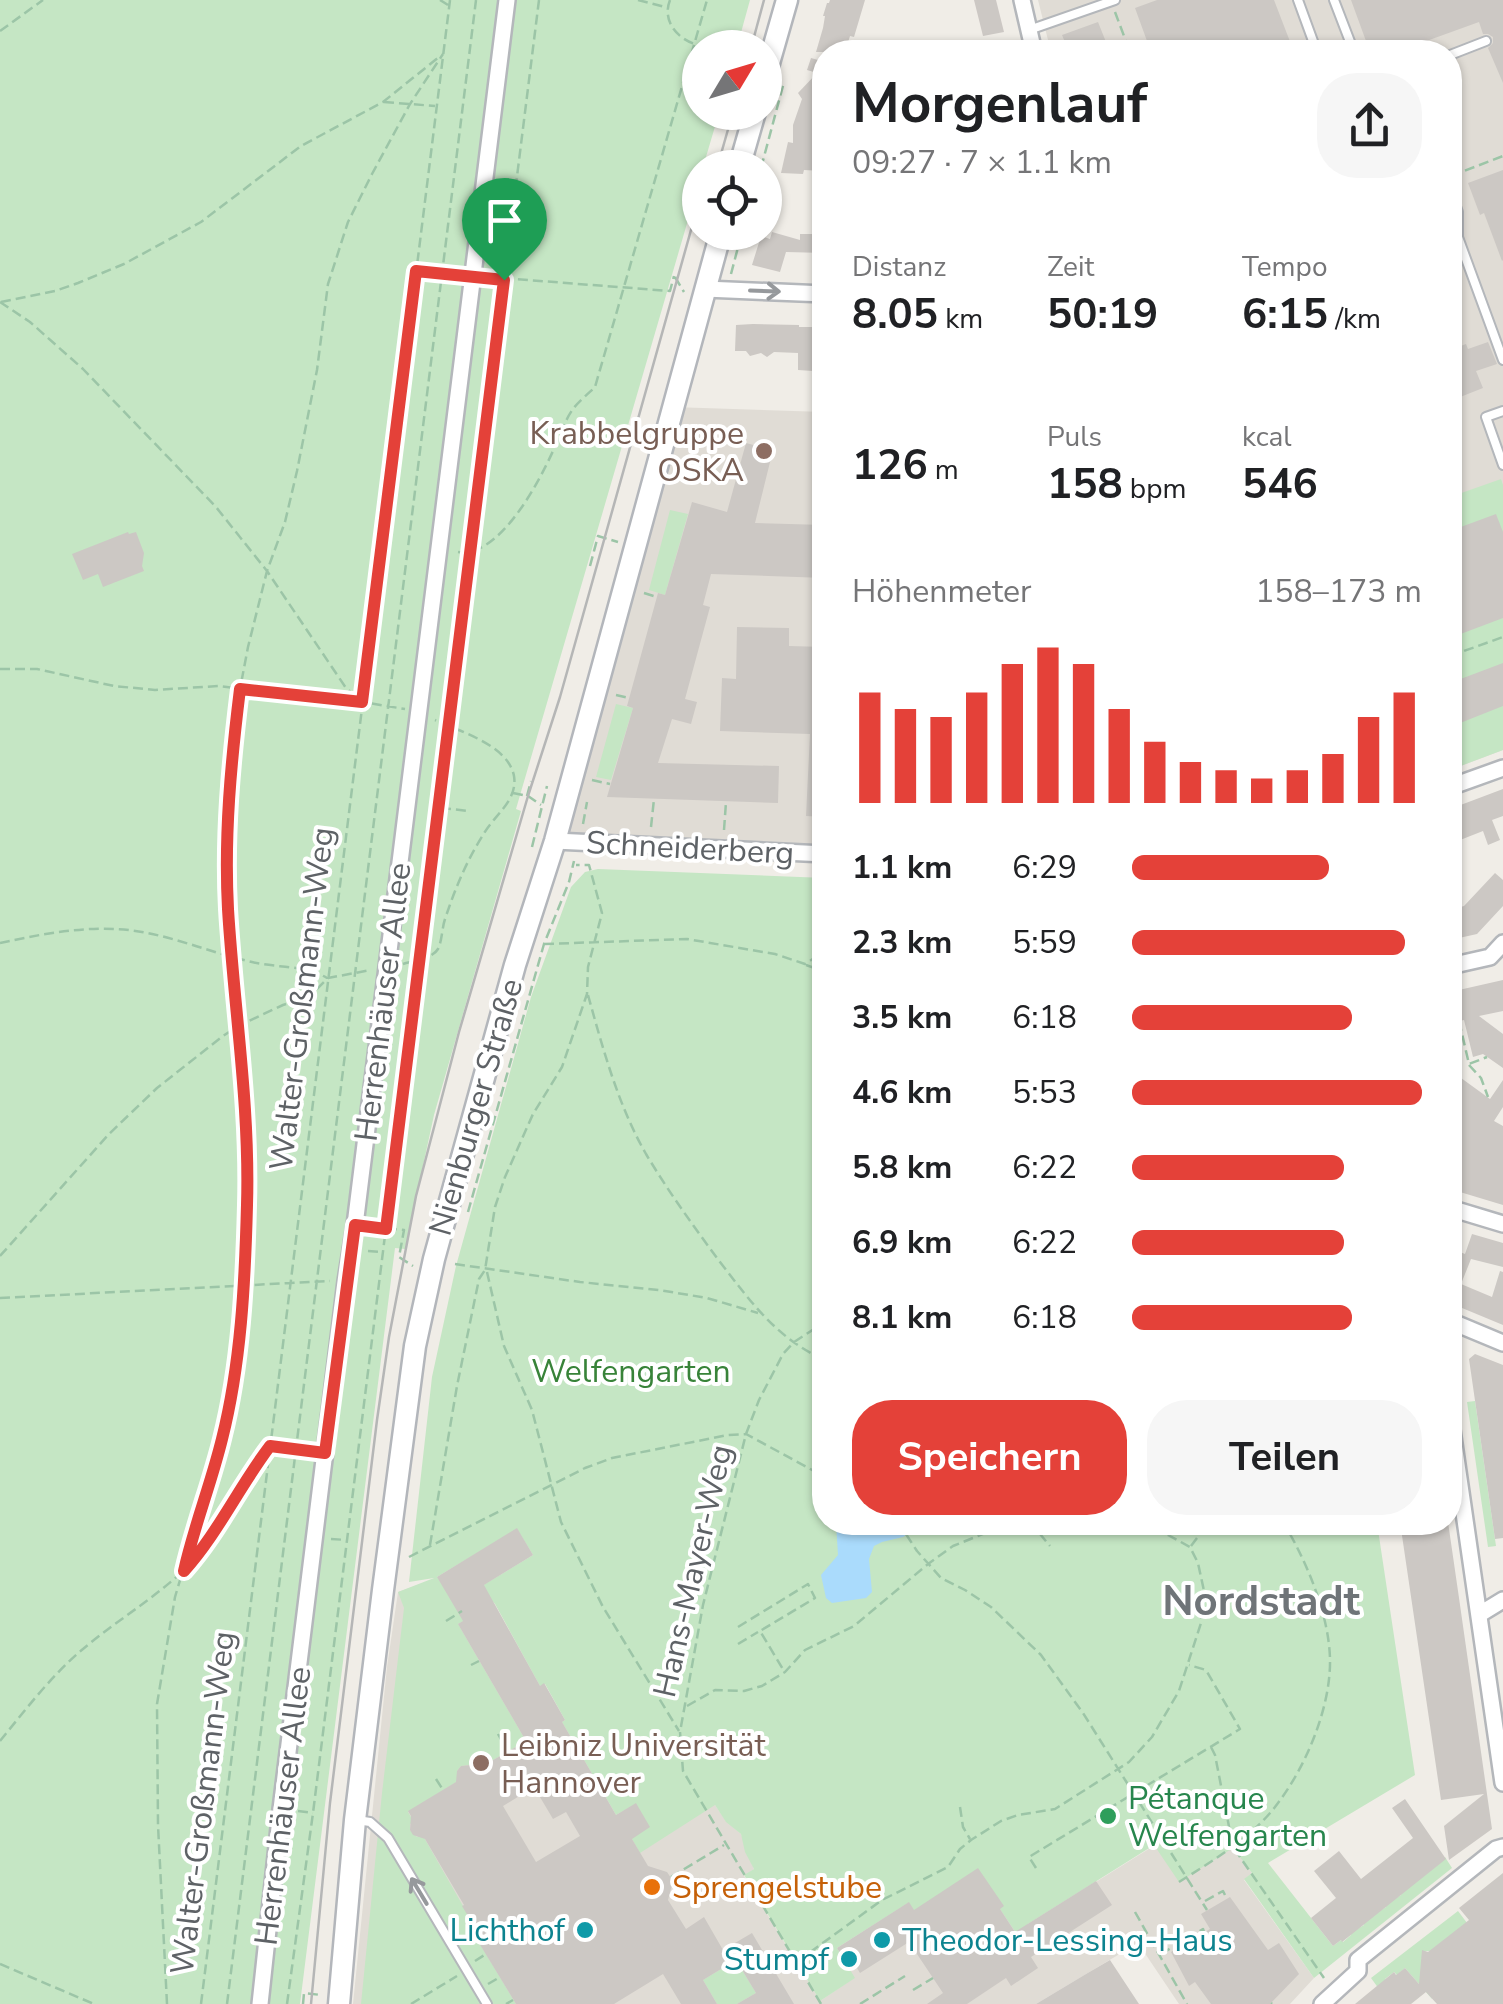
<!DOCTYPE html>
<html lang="de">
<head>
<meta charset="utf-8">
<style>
	:root { --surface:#fff; --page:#f6f6f6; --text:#202124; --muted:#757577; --accent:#e44139 }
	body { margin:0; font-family:"Nunito Sans",sans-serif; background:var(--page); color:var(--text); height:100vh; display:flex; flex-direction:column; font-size:38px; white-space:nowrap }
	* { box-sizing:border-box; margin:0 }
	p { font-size:32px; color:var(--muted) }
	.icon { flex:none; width:55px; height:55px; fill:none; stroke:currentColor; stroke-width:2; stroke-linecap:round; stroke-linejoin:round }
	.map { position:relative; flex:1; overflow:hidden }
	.side { position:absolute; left:812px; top:40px; width:650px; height:1495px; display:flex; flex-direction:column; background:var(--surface); border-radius:40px; box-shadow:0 2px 8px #0004 }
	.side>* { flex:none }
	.needle { width:65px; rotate:52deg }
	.controls { position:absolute; left:682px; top:30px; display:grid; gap:20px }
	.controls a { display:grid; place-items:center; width:100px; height:100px; border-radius:50%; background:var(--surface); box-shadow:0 2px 8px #0004; font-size:50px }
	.pin { position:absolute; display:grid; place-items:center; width:85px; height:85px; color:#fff; margin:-102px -42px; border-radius:50% 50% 50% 0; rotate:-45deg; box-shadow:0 0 10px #0007 }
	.pin .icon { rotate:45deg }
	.round { display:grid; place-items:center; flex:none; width:105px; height:105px; border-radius:40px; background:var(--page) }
	.head { display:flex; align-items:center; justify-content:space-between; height:170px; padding:0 40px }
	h1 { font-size:55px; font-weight:700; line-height:75px }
	.figures { display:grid; grid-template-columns:repeat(3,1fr); gap:15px; height:170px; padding:10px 40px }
	.figures div { display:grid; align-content:center }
	.figures b { font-size:42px; font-weight:700 }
	.figures small { font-size:28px; font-weight:400 }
	.figures p { font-size:28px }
	.chart { height:280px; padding:20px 40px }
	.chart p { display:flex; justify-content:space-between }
	.chart svg { width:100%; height:180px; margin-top:10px; stroke:var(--accent); stroke-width:6 }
	.button { display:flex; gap:20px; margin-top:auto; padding:20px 40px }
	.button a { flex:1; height:115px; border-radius:40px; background:var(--accent); color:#fff; font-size:40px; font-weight:700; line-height:115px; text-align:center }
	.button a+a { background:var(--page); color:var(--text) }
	ul { padding:0 40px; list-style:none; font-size:32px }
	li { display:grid; grid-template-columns:160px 120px 1fr; align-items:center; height:75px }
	li i { height:25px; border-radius:12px; background:var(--accent) }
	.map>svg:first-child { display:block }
	.education { fill:#e0dcd5 }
	.green { fill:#c5e6c4 }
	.water { fill:#aadbfc }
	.building { fill:#ccc8c4; fill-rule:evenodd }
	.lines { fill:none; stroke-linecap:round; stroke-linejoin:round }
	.lane-casing { stroke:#b4b7bb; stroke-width:12 }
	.street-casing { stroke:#b4b7bb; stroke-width:20 }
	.secondary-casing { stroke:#b3b6bb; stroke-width:25 }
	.path { stroke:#9cc5a7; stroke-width:2.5; stroke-dasharray:10 5; stroke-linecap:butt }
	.lane { stroke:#fff; stroke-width:8 }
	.street { stroke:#fff; stroke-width:15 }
	.secondary { stroke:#fff; stroke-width:20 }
	.tram { stroke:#b5b6b6; stroke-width:2.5 }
	.oneway { stroke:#96999c }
	.route-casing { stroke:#fff; stroke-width:20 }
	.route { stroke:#e44139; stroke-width:12 }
	.education-dot { fill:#8d6e63; stroke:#fff; stroke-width:4 }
	.leisure-dot { fill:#2e9e5b; stroke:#fff; stroke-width:4 }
	.food-dot { fill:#e8710a; stroke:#fff; stroke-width:4 }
	.culture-dot { fill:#0f9aa8; stroke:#fff; stroke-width:4 }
	.labels { text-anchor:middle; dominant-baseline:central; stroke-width:8; stroke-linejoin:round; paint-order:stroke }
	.education-label { font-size:32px; fill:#785e54; stroke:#fff; text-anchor:end }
	.street-label { font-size:32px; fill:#5e6266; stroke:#fff }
	.park-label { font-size:32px; fill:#388339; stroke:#fff }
	.leisure-label { font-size:32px; fill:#27864d; stroke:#fff; text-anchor:start }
	.food-label { font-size:32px; fill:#c56008; stroke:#fff; text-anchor:start }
	.culture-label { font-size:32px; fill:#0d838f; stroke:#fff; text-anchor:end }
	.district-label { font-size:42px; font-weight:bold; fill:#6f7478; stroke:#fff }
</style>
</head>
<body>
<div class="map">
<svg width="1503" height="2004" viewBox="0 0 1503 2004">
	<rect width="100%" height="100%" fill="#f0ede7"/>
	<path class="education" d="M1038,0H1503V750L1450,770V52H1051Z
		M672,407L825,412V854L555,841Z
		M517,1528L533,1555L480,1587L494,1603L540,1685L544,1683L565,1720L563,1722L616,1815L636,1803L715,1805L726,1821L741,1834L754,1869L744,1876L820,2001L854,1978L837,1948L909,1902L978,1868L1004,1906L1027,1925L1155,1845L1233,1847L1252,1873L1244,1880L1314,1978L1290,2004H1179L1138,1943L1036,2004H353L387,1667L398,1592L432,1580Z"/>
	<path class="green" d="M0,0H750L737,47L700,48V112L719,113L703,167L700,168V179L516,809L521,811L434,1115L405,1249L395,1248L300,2004H0Z
		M1501,479L1503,485V750L1450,770V497Z
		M670,510L688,514L665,595L649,590Z
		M616,704L633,708L611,780L596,777Z
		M598,869L825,878V1522L1377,1523L1415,1775L1268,1863L1333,1946L1341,1940L1343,1942L1351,1935L1350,1933L1364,1925L1363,1922L1386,1907L1385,1905L1401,1895L1400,1893L1445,1857L1452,1868L1314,1978L1244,1879L1252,1873L1233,1848L1179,1882L1154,1845L1028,1924L1018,1936L1000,1909L916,1914L908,1903L837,1948L855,1978L820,2001L744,1875L754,1869L745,1852L741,1834L726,1822L715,1805L640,1853L632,1839L636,1804L616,1815L562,1722L565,1720L545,1684L540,1686L495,1604L480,1587L533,1555L517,1529L437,1577L467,1619L458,1624L526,1741L476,1770L471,1765L461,1766L457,1771L458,1781L408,1812L414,1822L410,1824V1830L417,1837L422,1834L483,1941L480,1944L516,2004H361L382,1793L404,1608L398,1592L434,1578L409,1582L432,1377L456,1266L531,997L571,887L585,872Z
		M1475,1401L1496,1546L1488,1547L1467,1402Z
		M1458,1911L1492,1956L1426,1951L1422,1953L1432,1999L1405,1968L1397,1975L1394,1972L1385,1979L1387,1983L1379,1989L1371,1978Z
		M736,1960L756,1993L737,2004H717L703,1980Z"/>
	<path class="water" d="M836,1523H880L889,1531L904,1523H924L903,1537L882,1542L874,1546L869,1559L872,1592L866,1598L832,1603L826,1598L821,1575L838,1555Z"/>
	<path class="building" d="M830,0H865L854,37L850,36L845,52H816L823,28L825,16H823L827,3H829Z
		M974,0H996L1004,32L983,36Z
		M1157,0H1274L1294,52H1151L1135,8Z
		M1351,0H1503V83L1488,48L1493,43V37L1488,34H1483L1479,22L1396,52H1370Z
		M1098,22L1110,52H1069L1062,35Z
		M811,58L825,62V165L823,171L804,170L803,174L781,173L788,142L793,143V125L802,99L798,93L817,73L807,70Z
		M1503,170V260L1502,261L1484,213L1480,215L1468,183Z
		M772,232L800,240V234H813V244L825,247V253L786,252L780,272L752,265L761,236L770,239Z
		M753,324L799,325V327H816L825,330V382L813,371L798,370V353L774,352L767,357L761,353L750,356L746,351H735L736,325Z
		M1488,342L1497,364L1476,371L1483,388L1450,401V350L1466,344L1468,349Z
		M746,443L773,450L755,523L825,525V578L711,574L703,605L710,607L685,699L697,702L691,724L672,719L658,763L779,766L778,803L607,797L633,708L627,706L658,593L665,595L692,502L727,512Z
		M1496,514L1503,532V618L1450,638V531Z
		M128,532L129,534L136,532L144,553L142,566L144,571L103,587L98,574L83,580L72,554Z
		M737,627L789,628V646L825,647V817L806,816L810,734L720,731L722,678L736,679Z
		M1503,663V706L1450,727V683Z
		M1503,789V816L1492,820L1500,840L1488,845L1483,831L1450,844V809Z
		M1495,873L1503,880V906L1477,934L1450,940V910L1464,906Z
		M1503,980V1011L1479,1016L1503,1034V1068L1483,1054L1473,1057L1464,1020L1450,1023V992Z
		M1450,1070L1490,1099L1503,1080V1107L1494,1121L1503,1126V1205L1450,1189V1102L1452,1093L1450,1090Z
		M1472,1234L1503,1243V1267L1471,1259L1461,1284L1492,1297L1500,1271L1503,1272V1325L1450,1303V1292L1454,1281L1450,1280V1248L1465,1254Z
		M1475,1354L1503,1365V1538L1495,1539L1469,1359Z
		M1400,1522H1448L1458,1591L1492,1829L1449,1860L1444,1826L1484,1794L1441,1800Z
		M517,1528L533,1555L484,1585L540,1686L544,1683L565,1720L562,1722L616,1815L636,1803L650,1827L632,1839L648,1866L667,1872L673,1881L668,1900L686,1929L704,1917L723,1950L752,1933L794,2004H737L756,1993L736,1960L703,1980L717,2004H681L663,1974L614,2004H516L479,1943L483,1941L462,1906L464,1905L425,1839L413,1835L410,1830L411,1816L408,1811L456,1782L457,1771L461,1766L471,1765L476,1770L526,1741L458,1624L463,1621L437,1577ZM534,1787L553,1819L566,1812L580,1836L536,1862L503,1806Z
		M1405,1799L1446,1859L1342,1942L1341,1940L1333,1946L1311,1918L1336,1898L1314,1871L1339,1851L1361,1879L1413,1838L1392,1808Z
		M978,1868L1004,1906L1000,1909L1015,1932L1096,1881L1112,1905L1031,1957L1038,1968L1011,1986L1006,1978L967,2004H927L943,1993L909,1942L860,1973L854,1963L848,1966L837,1948L909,1902L914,1910Z
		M1503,1873V2004H1437L1426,1992L1411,2004H1355L1394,1972L1396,1975L1405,1968L1419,1984L1422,1950L1428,1952L1469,1920L1459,1908Z
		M1230,1897L1268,1950L1279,1943L1299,1974L1270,2004H1211L1195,1982L1189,1986L1171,1952L1210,1929L1201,1914Z
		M1110,1960L1139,2004H1036L1086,1974Z"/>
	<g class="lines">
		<defs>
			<path id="lane" d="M1298,0L1317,52
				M1334,0L1354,52
				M1029,30L1115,0
				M1450,55L1486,41
				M1450,190L1458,212V237L1503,360
				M1503,411L1486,417L1503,465
				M357,1820L370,1822L388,1838L487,2004"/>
			<path id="street" d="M1022,0L1034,52
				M705,289L825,294
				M1450,787L1503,768
				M555,841L825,854
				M1450,966L1490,957L1503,943
				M1450,1208L1503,1224
				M1450,1321L1503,1343
				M1450,1416L1503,1783
				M1480,1614L1503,1600
				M260,2004L281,1809L346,1281L355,1225L507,0
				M1322,2004L1358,1971V1960L1496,1849L1503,1847"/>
			<path id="secondary" d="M765,77L787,0
				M739,168L755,112
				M339,2004L355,1820L383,1590L415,1346L434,1259L515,965L555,841L721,232"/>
		</defs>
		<use href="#lane" class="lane-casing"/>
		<use href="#street" class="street-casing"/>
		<use href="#secondary" class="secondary-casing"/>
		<path class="path" d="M440,0L448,5
			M638,0L665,7
			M670,0C662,20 676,38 695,44
			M1115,12L1130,52
			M0,31L43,0
			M384,102L435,106
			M761,168L784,82
			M1451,176L1503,156
			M418,271L455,274
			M731,274L742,232
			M488,277L670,291L674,276
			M675,277L684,292
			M0,302L30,322L83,369L216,507L267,571L346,688L361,701
			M1,302L55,291L78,283L124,264L201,222L301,146L383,102L439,57
			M458,552C499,558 538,484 553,451C560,438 564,421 573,409C579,401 588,394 595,387L707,0
			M590,566L598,536L618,542
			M644,593L657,597
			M1450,656L1503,637
			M0,669H37L114,686L155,690L218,686L362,702L405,709
			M616,695L629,698
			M592,780L610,784
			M513,793L528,796L541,805
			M527,796L531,781
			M441,808L469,811
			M583,824L587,802
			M651,827L654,799
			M724,830L726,802
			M532,847L547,786
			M0,943C37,935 77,927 116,929C162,931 207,952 252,962C276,968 306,965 327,978
			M544,944L687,939L775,954L805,964L825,951
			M403,964C413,961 432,959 438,949C442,941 442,928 445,919C455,889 466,862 483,835C494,815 518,801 514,776C508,745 461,732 435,720
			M806,965L817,969L825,978
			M588,995C603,1049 618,1105 646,1154C668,1191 694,1227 720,1262C751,1302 777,1339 825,1360
			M1459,1021L1469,1064L1487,1057
			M1469,1065L1481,1078L1488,1097
			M468,1212L544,944L569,882L574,861
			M372,1227L404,1230L399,1257L413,1266
			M368,1251L383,1252
			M0,1256L109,1134L157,1088L223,1036L238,1026L283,1005L309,997L328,978L371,970
			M455,1264L580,1282L659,1290L707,1298L758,1313
			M487,1272L504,1346L532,1410L561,1522L603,1607L679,1731
			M0,1298L330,1281
			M273,1447L310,1451
			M898,1522L917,1551L941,1578L965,1590L991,1607L1041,1655L1083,1713L1207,1910
			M1030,1522L1050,1546
			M331,1539L347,1540
			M430,1545L457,1386L479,1279L485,1270L495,1207L505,1177L533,1114L562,1067L587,994L588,967L602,913L589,865H576
			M1191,1546L1209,1522
			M409,1557L585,1468L612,1458L728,1435L746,1434L825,1477
			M187,1567C219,1532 238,1488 267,1450
			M446,1621L462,1611
			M738,1627L808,1584L815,1598L760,1631L784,1671
			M738,1644L758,1632
			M471,1665L479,1661
			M687,1706L715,1690L744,1691L762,1686L785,1672L805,1650L854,1626L928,1564L953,1546L1013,1522
			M498,1734L508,1752
			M0,1741C26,1709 52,1675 83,1649C115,1622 150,1601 181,1573
			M1211,1747L1215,1755L1233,1847L1324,1978
			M436,1779L443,1790
			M960,1807L963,1827L970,1839
			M298,1811L313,1813
			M1036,1868L1029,1857L1240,1729L1206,1670L1189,1665
			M671,1877L724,1845
			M1179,1882C1212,1861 1250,1839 1275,1807C1305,1769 1331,1708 1330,1659C1329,1614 1306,1560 1283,1522
			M1205,1901L1223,1891L1227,1899
			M1135,1912L1187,2004
			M1161,1954L1203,1929L1204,1932
			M475,1961L486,1954
			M798,1961L882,1900L948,1867L960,1849L971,1840L1001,1821L1018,1815L1055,1809L1129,1762L1152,1737L1179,1691L1201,1623L1204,1591L1198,1563L1190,1547L1168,1535L1143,1528L1105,1522
			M0,1964L94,2004
			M488,1984L500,1977
			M913,1990L933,1978
			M1271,2003L1272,2004
			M167,2004L158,1825L157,1704L175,1597L223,1436L235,1369L244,1284L248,1204L247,1141L228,909L227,858L231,761L240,689L248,647L267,571L285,522L297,471L317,370L328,284L348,222L372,174L410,104L443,54
			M201,2004L450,0
			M227,2004L476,0
			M287,2004L313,1813L539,0
			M303,2004L304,1993L321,1995
			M411,2004L457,1976
			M506,2004L513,2000
			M821,2004L683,1771L680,1732L703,1605L746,1434L759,1400L783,1354L794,1342L825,1322
			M860,2004L905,1976"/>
		<use href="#lane" class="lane"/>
		<use href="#street" class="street"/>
		<use href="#secondary" class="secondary"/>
		<path class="tram" d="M751,48L764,0
			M717,168L733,112
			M311,2004L330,1803L377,1420L389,1337L416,1196L459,1032L528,796L560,697L700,198"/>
	</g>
	<defs><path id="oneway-shaft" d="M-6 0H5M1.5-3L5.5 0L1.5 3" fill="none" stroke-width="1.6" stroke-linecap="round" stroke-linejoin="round" transform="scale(2.5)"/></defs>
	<g class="oneway">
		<use href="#oneway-shaft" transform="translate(765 291) rotate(2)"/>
		<use href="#oneway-shaft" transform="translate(419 1891) rotate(-121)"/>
	</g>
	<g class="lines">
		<defs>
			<path id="route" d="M416,271L504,280L386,1229L355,1225L325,1453L270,1446C239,1487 218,1533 184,1571C194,1526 211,1484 222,1439C241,1364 245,1283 247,1205C250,1106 234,1008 228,909C224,835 231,762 240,689L362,702Z"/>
		</defs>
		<use href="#route" class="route-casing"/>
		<use href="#route" class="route"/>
	</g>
	<g class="education-dot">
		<circle cx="764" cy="451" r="10"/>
		<circle cx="481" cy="1763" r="10"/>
	</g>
	<circle class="leisure-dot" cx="1108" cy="1816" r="10"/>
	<circle class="food-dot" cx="652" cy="1887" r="10"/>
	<g class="culture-dot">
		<circle cx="585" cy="1930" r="10"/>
		<circle cx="882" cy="1940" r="10"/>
		<circle cx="849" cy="1959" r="10"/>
	</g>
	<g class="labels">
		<g class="education-label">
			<text x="744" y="433">Krabbelgruppe<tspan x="744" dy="37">OSKA</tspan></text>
			<text x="501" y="1745" text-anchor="start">Leibniz Universität<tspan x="501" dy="37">Hannover</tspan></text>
		</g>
		<g class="street-label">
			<text transform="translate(690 848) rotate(3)">Schneiderberg</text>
			<text transform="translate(302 999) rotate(-83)">Walter-Großmann-Weg</text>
			<text transform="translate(383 1002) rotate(-83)">Herrenhäuser Allee</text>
			<text transform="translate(476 1107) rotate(-74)">Nienburger Straße</text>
			<text transform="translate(693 1571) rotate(-77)">Hans-Mayer-Weg</text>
			<text transform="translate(203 1803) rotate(-83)">Walter-Großmann-Weg</text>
			<text transform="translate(283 1806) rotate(-83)">Herrenhäuser Allee</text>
		</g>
		<g class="park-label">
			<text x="631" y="1371">Welfengarten</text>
		</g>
		<g class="leisure-label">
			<text x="1128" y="1798">Pétanque<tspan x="1128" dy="37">Welfengarten</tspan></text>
		</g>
		<g class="food-label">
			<text x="672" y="1887">Sprengelstube</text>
		</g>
		<g class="culture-label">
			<text x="565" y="1930">Lichthof</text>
			<text x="902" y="1940" text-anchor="start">Theodor-Lessing-Haus</text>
			<text x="829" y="1959">Stumpf</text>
		</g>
		<g class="district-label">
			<text x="1261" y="1601">Nordstadt</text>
		</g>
	</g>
</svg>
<div class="controls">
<a><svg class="needle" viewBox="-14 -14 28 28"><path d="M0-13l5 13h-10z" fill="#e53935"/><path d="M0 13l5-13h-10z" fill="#757577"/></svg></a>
<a><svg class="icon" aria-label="locate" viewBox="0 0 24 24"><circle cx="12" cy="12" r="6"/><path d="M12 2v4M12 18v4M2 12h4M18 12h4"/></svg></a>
</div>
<div class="pin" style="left:504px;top:280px;background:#1e9e55"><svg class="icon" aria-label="arrive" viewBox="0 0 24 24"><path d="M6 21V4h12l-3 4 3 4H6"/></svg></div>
<section class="side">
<div class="head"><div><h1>Morgenlauf</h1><p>09:27 · 7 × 1.1 km</p></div><a class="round"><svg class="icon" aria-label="share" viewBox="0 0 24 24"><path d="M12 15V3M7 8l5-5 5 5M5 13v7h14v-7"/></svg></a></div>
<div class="figures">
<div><p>Distanz</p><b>8.05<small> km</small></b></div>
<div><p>Zeit</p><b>50:19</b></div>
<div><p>Tempo</p><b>6:15<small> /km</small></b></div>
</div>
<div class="figures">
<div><b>126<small> m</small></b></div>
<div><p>Puls</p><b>158<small> bpm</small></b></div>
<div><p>kcal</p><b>546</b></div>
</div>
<div class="chart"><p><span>Höhenmeter</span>158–173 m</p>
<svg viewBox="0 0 160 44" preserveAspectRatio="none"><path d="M5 44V17M15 44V21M25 44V23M35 44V17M45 44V10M55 44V6M65 44V10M75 44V21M85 44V29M95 44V34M105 44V36M115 44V38M125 44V36M135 44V32M145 44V23M155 44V17"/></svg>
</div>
<ul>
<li><b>1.1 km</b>6:29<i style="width:68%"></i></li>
<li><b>2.3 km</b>5:59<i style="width:94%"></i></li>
<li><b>3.5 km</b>6:18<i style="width:76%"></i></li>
<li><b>4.6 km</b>5:53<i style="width:100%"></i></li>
<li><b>5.8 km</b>6:22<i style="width:73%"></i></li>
<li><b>6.9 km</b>6:22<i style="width:73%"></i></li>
<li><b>8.1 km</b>6:18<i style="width:76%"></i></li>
</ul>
<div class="button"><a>Speichern</a><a>Teilen</a></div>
</section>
</div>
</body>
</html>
